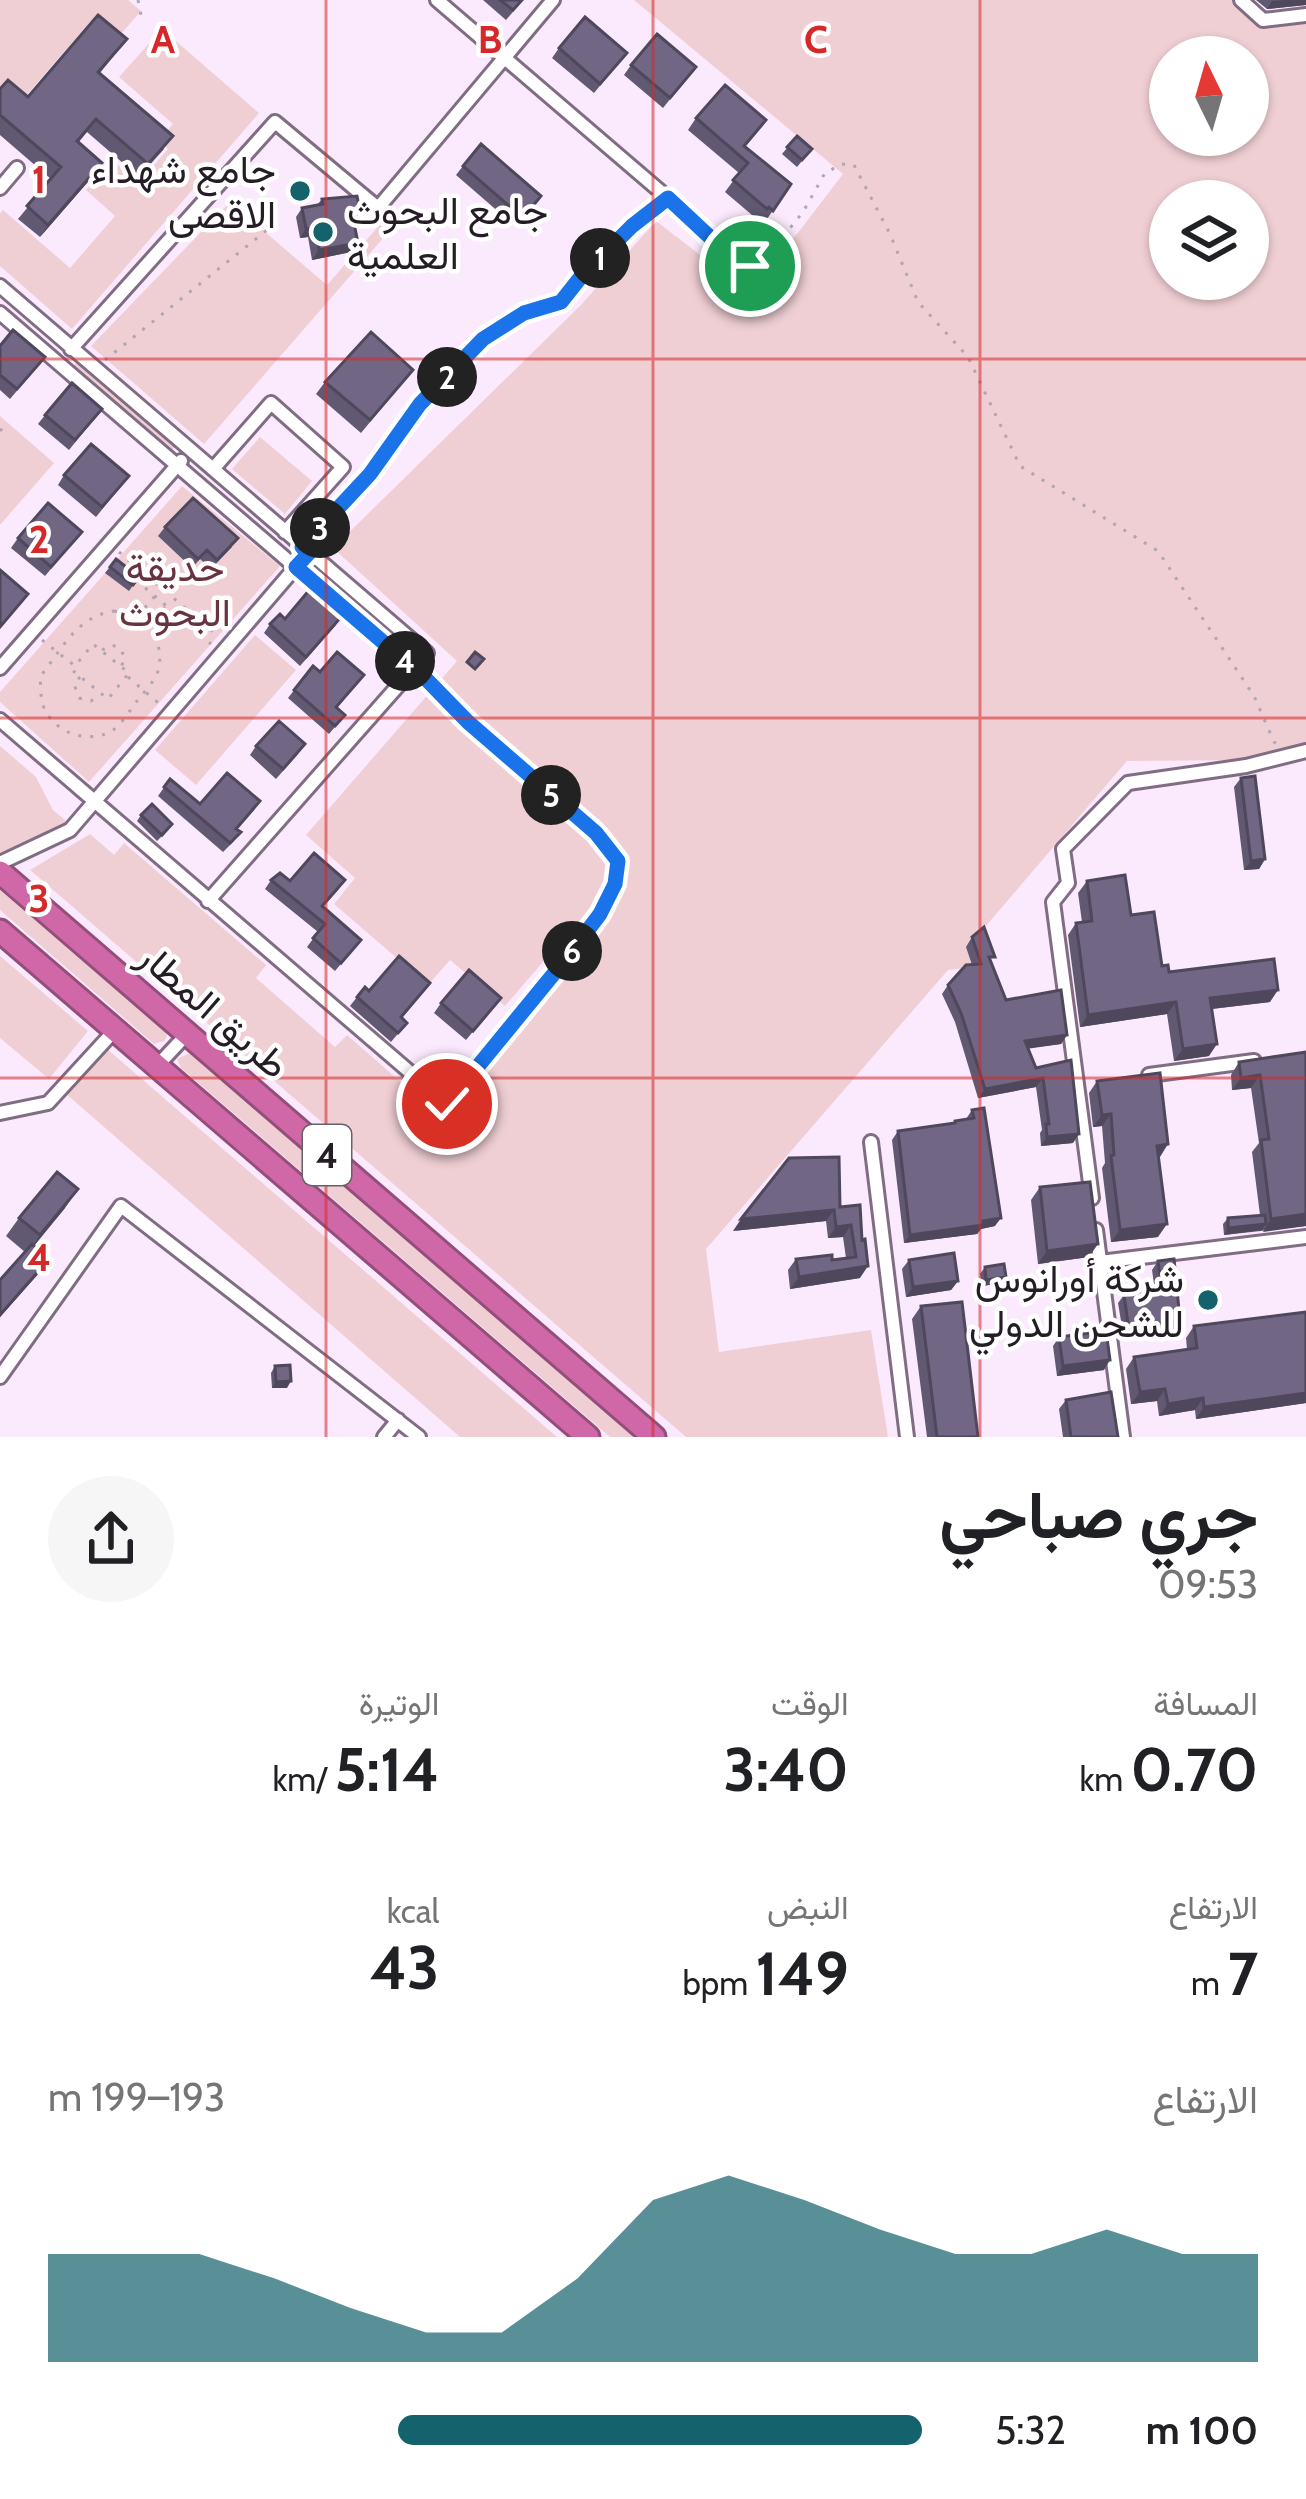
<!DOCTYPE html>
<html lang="ar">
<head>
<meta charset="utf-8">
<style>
	:root { --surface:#fff; --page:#f6f6f6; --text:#202124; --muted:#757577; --accent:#14626c }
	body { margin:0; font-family:Cabin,Vazirmatn,sans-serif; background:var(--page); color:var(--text); direction:rtl; height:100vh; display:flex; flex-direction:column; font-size:45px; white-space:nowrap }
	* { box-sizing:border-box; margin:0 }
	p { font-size:39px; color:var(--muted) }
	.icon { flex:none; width:66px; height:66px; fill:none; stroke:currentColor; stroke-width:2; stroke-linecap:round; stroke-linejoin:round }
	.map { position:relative; height:1437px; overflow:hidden; direction:ltr }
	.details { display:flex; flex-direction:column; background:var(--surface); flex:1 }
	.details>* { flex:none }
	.needle { width:78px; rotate:355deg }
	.buttons { position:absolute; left:1149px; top:36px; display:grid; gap:24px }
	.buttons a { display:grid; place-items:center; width:120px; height:120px; border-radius:50%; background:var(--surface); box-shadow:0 3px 9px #0004; font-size:60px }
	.pin { position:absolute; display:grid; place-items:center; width:102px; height:102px; color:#fff; margin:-51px; border:6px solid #fff; border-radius:50%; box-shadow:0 3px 12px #0007 }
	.km { position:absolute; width:60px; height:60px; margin:-30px; border-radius:50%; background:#222; color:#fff; font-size:33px; line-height:60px; text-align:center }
	.round { display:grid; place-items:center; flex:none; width:126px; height:126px; border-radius:63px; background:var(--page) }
	.head { display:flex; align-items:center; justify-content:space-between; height:204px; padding:0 48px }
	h1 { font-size:66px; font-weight:700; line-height:90px }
	.stats { display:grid; grid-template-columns:repeat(3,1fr); gap:18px; height:204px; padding:12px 48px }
	.stats div { display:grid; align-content:center }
	.stats b { font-size:60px; font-weight:700 }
	.stats small { font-size:33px; font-weight:400 }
	.stats p { font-size:33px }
	.chart { height:336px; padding:24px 48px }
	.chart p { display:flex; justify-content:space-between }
	.chart svg { width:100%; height:216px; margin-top:12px; fill:var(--accent); opacity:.7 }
	ul { padding:0 48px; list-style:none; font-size:39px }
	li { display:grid; grid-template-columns:192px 144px 1fr; align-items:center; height:90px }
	li i { height:30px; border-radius:15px; background:var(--accent) }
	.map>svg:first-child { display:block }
	.green { fill:#f0cfd4; fill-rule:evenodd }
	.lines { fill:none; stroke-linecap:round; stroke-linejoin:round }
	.street-casing { stroke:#806d83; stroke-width:18 }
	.highway-casing { stroke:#944e7a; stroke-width:27 }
	.path { stroke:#b1a4b3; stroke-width:3; stroke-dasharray:3 9; stroke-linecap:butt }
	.street { stroke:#fff; stroke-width:12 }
	.highway { stroke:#d068a8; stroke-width:21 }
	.wall { fill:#615972 }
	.shaded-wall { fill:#4f485d }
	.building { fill:#716785; stroke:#4f485d; stroke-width:3 }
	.route-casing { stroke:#fff; stroke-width:24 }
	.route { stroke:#1a73e8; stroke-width:15 }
	.grid { fill:none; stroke:#d62828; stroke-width:3; stroke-opacity:0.55 }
	.poi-dot { fill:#14626c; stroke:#fff; stroke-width:4.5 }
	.labels { text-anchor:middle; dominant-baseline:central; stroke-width:9; stroke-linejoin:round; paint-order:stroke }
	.shield { fill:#fff; stroke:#666167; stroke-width:3 }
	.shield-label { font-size:36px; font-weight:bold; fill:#251d26 }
	.poi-label { font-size:39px; fill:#251d26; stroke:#fff; text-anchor:end }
	.park-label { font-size:39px; fill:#68323e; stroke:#fff }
	.street-label { font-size:39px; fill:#251d26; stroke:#fff }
	.grid-label { font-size:39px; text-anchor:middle; font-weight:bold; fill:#d62828; stroke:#fff; stroke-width:9; stroke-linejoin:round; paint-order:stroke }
</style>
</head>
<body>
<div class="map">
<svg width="1306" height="1437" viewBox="0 0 1306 1437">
	<rect width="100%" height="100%" fill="#fbeafd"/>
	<path class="green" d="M0,0H128L141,11L113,43L89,23L18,105L0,89Z
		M634,0H1234L1262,25L1306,19V745L1246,760L1127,761L967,948L972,967L948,970L706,1249L719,1352L871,1330L888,1437H686L30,870L90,834L114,855L124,843L266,965L256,978L335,1047L347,1035L443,1119L589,949L572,928L505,1006L450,960L428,985L334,904L355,878L306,835L457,661L333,548L580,306L656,221L751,294L843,174ZM1170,57H1248V135H1170ZM1170,201H1248V279H1170Z
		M162,29L259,113L72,329L0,266V214L3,210L70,268L115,216L86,190L112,160L139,182L168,149L159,140L173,124L119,77Z
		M230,202L327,285L383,221L391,229L204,444L91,346Z
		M77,362L175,447L172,450L74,365Z
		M0,416L54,463L0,525Z
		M260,437L312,481L285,514L232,469Z
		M182,486L280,566L89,782L0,702V692Z
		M255,635L296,670L196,785L155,750Z
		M0,746L36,777L53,810L72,826L0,856Z
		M0,889L164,1029L167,1036L164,1041L154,1044L0,910Z
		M0,956L88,1031L49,1079L0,1038Z
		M107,1049L557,1437H460L65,1093Z
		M190,1053L240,1095L638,1437H610L181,1068L177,1059Z"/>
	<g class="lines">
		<defs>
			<path id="street" d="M437,0L668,198L727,252
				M1241,0L1263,20L1306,15
				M0,188L17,168
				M0,286L427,653L208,901
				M0,313L414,669
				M71,349L275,122L378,208L553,0
				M213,469L271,403L343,467L285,532
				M0,668L181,461
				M0,720L447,1104L570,954
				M0,863L70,830L300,562
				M157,1066L187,1034
				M1149,1075L1254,1061
				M0,1113L48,1103L115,1030
				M871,1142L907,1437
				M1092,1198L1053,902L1068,883L1063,849L1128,783L1246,766L1306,751
				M1096,1230L1123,1437
				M1100,1262L1306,1237
				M0,1377L121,1206L419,1437
				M384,1437L398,1420"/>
			<path id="highway" d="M0,872L654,1437
				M0,931L588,1437"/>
		</defs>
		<use href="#street" class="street-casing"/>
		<use href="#highway" class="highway-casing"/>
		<path class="path" d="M138,0L142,20
			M738,259L750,266L761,264L803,212L825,173L842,164L854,165L890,234L918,302L968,357L1020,466L1158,551L1254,696L1274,742L1280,746
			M105,360L272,226L285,222
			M0,431L5,425
			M312,537L370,474L420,404L483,339L524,313L561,302L580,278L632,226L659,205
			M119,552L217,635
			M136,580L211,644
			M114,611C142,616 167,639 158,671C155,681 144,692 137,701C130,710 122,724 113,730C88,746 52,732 43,705C40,696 41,686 40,677C62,649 77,616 114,611Z
			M137,617L154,597
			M147,626L165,607
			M42,640L75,666L93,644L129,673L108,699L72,670L75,666
			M102,650L112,645L120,648L125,658L121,667
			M80,677L74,684L79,698L91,701L99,694
			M128,677L162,706
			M423,677L468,721L595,833L618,861C614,893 597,916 578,943"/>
		<use href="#street" class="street"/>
		<use href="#highway" class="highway"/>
	</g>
	<path class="wall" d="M483,0H523L506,20Z
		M1256,0H1306V5L1267,9Z
		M127,39L100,73L164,149L139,177L87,132L78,143L93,176L40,237L18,219L51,179L0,135V89L28,97Z
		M559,48L627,53L594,93L552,58Z
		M631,65L696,67L663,108L624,75Z
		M696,118L758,131L745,147L791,184L765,222L761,219L759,221L725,192L739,173L688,130Z
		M797,136L812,149L797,167L782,154Z
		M463,166L541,196L516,227L456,175Z
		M322,199L355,225L358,243L351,252L312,260L308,237L300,238L296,217L302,208L317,205Z
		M0,346L38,366L10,399L0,390Z
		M413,370L361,433L316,394L325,382Z
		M45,415L95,418L69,450L38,424Z
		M64,475L129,476L96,517L58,485Z
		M165,527L232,547L211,569L200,559L192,568L158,536Z
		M82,532L45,576L11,548L18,538Z
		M116,559L139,577L129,591L105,573Z
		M285,619L336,625L300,666L264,633L270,624Z
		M313,666L320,672L364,675L337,708L345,715L329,734L288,698Z
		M256,746L298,754L276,779L250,755Z
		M1241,778L1265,859L1259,869L1244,870L1234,787Z
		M170,779L200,804L254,810L237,829L234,841L223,852L158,796Z
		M141,815L168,830L157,841L137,821Z
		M271,880L339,889L323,907L361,940L335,971L307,947L318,932L265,889Z
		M1087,881L1131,915L1162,966L1169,972L1270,1002L1212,1009L1209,1056L1174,1061L1167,1014L1080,1027L1068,935L1076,923L1082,922L1078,893Z
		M972,937L991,963L1006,1000L1067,1035L1061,1044L1028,1048L1036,1068L1071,1060L1073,1143L1041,1146L1040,1133L1042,1130L1036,1087L978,1098L955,1022L942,994L948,985L972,965L966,947Z
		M430,983L402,1018L407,1023L391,1042L350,1006L357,997L369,991Z
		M501,998L466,1040L434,1013L441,1003Z
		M1306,1052V1226L1224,1235L1223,1224L1228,1218L1260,1215L1252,1152L1259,1143L1251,1088L1232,1090L1231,1075L1239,1062Z
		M1097,1081L1160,1157L1158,1237L1111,1242L1102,1168L1105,1163L1102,1126L1093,1127L1089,1093Z
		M972,1110L995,1226L981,1229L977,1234L904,1243L892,1140L898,1131L953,1123L955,1121L966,1119Z
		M1040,1187L1089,1257L1038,1264L1031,1200Z
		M860,1205V1278L790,1289L788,1270L796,1259L832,1260L846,1258L843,1237L828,1238L826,1221L733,1231L840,1207Z
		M65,1208L34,1246L41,1271L25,1252L6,1236L19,1218Z
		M909,1260L958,1281L951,1290L906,1297L902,1269Z
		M1158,1261L1180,1320L1175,1329L1141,1334L1139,1337L1124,1339L1118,1303L1124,1295L1155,1291L1152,1270Z
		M985,1267L1002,1283L982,1286L980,1274Z
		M921,1306L978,1437H927L912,1319Z
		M1306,1312V1403L1196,1419L1195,1410L1159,1416L1157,1401L1131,1404L1126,1369L1134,1357L1187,1349L1186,1338L1194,1326Z
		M1059,1337L1104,1370L1057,1376L1053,1346Z
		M275,1366L287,1388H272L271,1373Z
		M1066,1400L1118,1437H1063L1059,1409Z"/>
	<path class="shaded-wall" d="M1286,0H1306V5L1267,9L1272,1Z
		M102,163L93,176L40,237L48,225Z
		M315,227L308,237L300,238L306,229Z
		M358,243L351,252L312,260L319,250Z
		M1265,859L1259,869L1244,870L1251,861Z
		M1278,990L1270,1002L1202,1010L1210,998Z
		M1176,1002L1167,1014L1080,1027L1088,1015Z
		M1067,1035L1061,1044L1019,1050L1025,1041Z
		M1217,1044L1209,1056L1174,1061L1183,1049Z
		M1260,1075L1251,1088L1232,1090L1241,1078Z
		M1043,1078L1036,1087L978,1098L985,1089Z
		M1111,1114L1102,1126L1093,1127L1102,1115Z
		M1079,1134L1073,1143L1041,1146L1047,1137Z
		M1168,1144L1160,1157L1149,1158L1157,1146Z
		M78,1189L65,1208L27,1254L40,1235Z
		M834,1210L826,1221L733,1231L741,1219Z
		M1306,1214V1226L1263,1232L1271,1219Z
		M1001,1218L995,1226L981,1229L977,1234L904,1243L910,1235Z
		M1167,1224L1158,1237L1111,1242L1120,1230Z
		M1266,1224L1262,1230L1224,1235L1228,1228Z
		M851,1225L843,1237L828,1238L836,1227Z
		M1098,1244L1089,1257L1038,1264L1047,1251Z
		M49,1259L41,1271L0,1317V1315Z
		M868,1266L860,1278L790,1289L799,1277Z
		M1006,1277L1002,1283L982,1286L986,1280Z
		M958,1281L951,1290L906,1297L913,1287Z
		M1180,1320L1175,1329L1141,1334L1139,1337L1124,1339L1129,1331L1144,1326Z
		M1110,1360L1104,1370L1057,1376L1063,1366Z
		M291,1381L287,1388H272L276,1382Z
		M1165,1389L1157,1401L1131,1404L1140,1392Z
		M1306,1393V1403L1196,1419L1204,1407Z
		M1203,1398L1195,1410L1159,1416L1168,1404Z"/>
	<path class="building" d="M500,0H522L513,10Z
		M98,15L127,39L98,72L173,136L148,164L96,119L77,141L102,163L48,225L27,206L61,167L0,115V89L8,80L28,97Z
		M585,17L627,53L600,84L559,48Z
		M657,34L696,67L670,98L631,65Z
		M725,85L766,120L744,146L791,184L773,211L769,207L767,209L733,180L748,163L696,118Z
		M797,136L812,149L802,160L787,147Z
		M481,144L541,196L523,218L463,166Z
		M357,196L361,216L353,218L358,243L319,250L315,227L306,229L302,208L323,204L322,199Z
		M13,330L45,357L17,389L0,375V346Z
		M371,332L413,370L370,420L325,382Z
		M72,383L102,409L75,440L45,415Z
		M91,444L129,476L102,507L64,475Z
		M193,498L238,538L217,560L207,550L198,559L165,527Z
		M48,503L82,532L51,567L18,538Z
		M116,559L139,577L133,585L110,567Z
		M0,570L28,594L0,627Z
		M310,589L342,616L306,657L270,624L280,614L285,619Z
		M337,652L364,675L336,707L345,715L335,726L294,690L313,666L320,672Z
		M475,652L484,659L475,669L467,662Z
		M279,721L305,744L283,769L256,746Z
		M227,773L260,801L236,829L241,832L230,843L164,787L170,779L200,804Z
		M1255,776L1265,859L1251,861L1241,778Z
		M152,804L172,824L162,835L141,815Z
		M314,853L345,880L322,906L361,940L341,963L313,938L325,924L271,880L280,873L290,881Z
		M1125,875L1131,915L1154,912L1162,966L1168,965L1169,972L1274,959L1278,990L1210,998L1217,1044L1183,1049L1176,1002L1088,1015L1076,923L1092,921L1087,881Z
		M984,927L995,957H989L1006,1000L1061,990L1067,1035L1025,1041L1036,1068L1071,1060L1079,1134L1047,1137L1046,1124H1049L1043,1078L985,1089L961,1013L948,985L966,965L981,964L972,937Z
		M399,956L430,983L401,1017L407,1023L398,1033L357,997L365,987L369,991Z
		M469,970L501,998L473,1031L441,1003Z
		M1306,1052V1214L1271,1219L1261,1140L1269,1139L1260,1075L1241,1078L1239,1062Z
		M1160,1073L1168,1144L1157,1146L1167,1224L1120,1230L1111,1156L1114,1155L1111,1114L1102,1115L1097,1081Z
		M984,1108L1001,1218L983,1221V1225L910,1235L898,1131L955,1123V1121L974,1118L972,1110Z
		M839,1157L840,1207L860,1205L862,1240L865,1239L868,1266L799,1277L796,1259L832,1255V1260L856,1257L851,1225L836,1227L834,1210L741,1219L789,1158Z
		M57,1172L78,1189L40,1235L19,1218Z
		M1090,1182L1098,1244L1047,1251L1040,1187Z
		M1265,1215L1266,1224L1228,1228V1218Z
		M32,1244L49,1259L0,1315V1280Z
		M954,1253L958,1281L913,1287L909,1260Z
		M1174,1259L1180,1320L1144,1326V1329L1129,1331L1124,1295L1162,1290L1158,1261Z
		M1004,1264L1006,1277L986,1280L985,1267Z
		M962,1302L978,1437H937L921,1306Z
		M1306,1312V1393L1204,1407L1203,1398L1168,1404L1165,1389L1140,1392L1134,1357L1197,1348L1194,1326Z
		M1106,1331L1110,1360L1063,1366L1059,1337Z
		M290,1365L291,1381L276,1382L275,1366Z
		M1111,1392L1118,1437H1071L1066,1400Z"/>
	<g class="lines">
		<defs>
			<path id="route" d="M447,1104L570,954L600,914L615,884L618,861L596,833L468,722L427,680L296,567L309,553L302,547L370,474L420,404L483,339L524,313L561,302L580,278L632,226L668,198L727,253L750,266"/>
		</defs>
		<use href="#route" class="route-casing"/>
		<use href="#route" class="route"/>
	</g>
	<path class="grid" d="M326,0V1437M653,0V1437M980,0V1437M0,359H1306M0,718H1306M0,1078H1306"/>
	<g class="poi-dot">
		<circle cx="300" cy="191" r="12"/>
		<circle cx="323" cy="232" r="12"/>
		<circle cx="1208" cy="1300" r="12"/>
	</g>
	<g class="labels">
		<rect class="shield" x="303" y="1125" width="48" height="60" rx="9"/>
		<g class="shield-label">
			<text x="327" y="1155">4</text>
		</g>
		<g class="poi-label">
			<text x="276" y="169">جامع شهداء<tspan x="276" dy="45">الاقصى</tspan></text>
			<text x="347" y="210" text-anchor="start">جامع البحوث<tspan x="347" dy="45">العلمية</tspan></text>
			<text x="1184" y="1278">شركة أورانوس<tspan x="1184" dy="45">للشحن الدولي</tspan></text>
		</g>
		<g class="park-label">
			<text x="175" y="567">حديقة<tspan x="175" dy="45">البحوث</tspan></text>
		</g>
		<g class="street-label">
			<text transform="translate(214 1010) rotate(41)">طريق المطار</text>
		</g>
	</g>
	<g class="grid-label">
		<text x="163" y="53">A</text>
		<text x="490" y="53">B</text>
		<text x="816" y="53">C</text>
		<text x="39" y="193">1</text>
		<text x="39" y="553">2</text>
		<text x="39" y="912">3</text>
		<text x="39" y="1271">4</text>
	</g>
</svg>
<div class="buttons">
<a><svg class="needle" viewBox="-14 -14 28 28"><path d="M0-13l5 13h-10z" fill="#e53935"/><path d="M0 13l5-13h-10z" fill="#757577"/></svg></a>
<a><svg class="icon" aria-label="layers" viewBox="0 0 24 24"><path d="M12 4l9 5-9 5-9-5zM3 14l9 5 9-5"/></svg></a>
</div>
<div class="pin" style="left:750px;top:266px;background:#1e9e55"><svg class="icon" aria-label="arrive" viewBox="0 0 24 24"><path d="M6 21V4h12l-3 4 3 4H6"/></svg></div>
<div class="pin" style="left:447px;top:1104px;background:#d93025"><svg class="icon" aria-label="check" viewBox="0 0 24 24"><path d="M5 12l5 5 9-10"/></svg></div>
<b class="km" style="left:600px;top:258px">1</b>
<b class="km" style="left:447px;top:377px">2</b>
<b class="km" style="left:320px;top:528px">3</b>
<b class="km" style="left:405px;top:661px">4</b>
<b class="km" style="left:551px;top:795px">5</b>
<b class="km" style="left:572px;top:951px">6</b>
</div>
<section class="details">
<div class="head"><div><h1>جري صباحي</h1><p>09:53</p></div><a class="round"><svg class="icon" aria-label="share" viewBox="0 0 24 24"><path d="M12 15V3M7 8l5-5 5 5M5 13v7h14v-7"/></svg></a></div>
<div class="stats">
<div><p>المسافة</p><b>0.70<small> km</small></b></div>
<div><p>الوقت</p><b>3:40</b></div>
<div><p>الوتيرة</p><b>5:14<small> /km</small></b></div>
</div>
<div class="stats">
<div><p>الارتفاع</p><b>7<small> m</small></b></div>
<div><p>النبض</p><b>149<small> bpm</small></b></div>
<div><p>kcal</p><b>43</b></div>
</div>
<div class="chart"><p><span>الارتفاع</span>193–199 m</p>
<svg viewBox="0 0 160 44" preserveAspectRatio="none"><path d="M0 44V22L10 22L20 22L30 27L40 33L50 38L60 38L70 27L80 11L90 6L100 11L110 17L120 22L130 22L140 17L150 22L160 22V44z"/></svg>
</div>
<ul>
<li><b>100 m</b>5:32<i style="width:60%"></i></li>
</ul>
</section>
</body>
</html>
